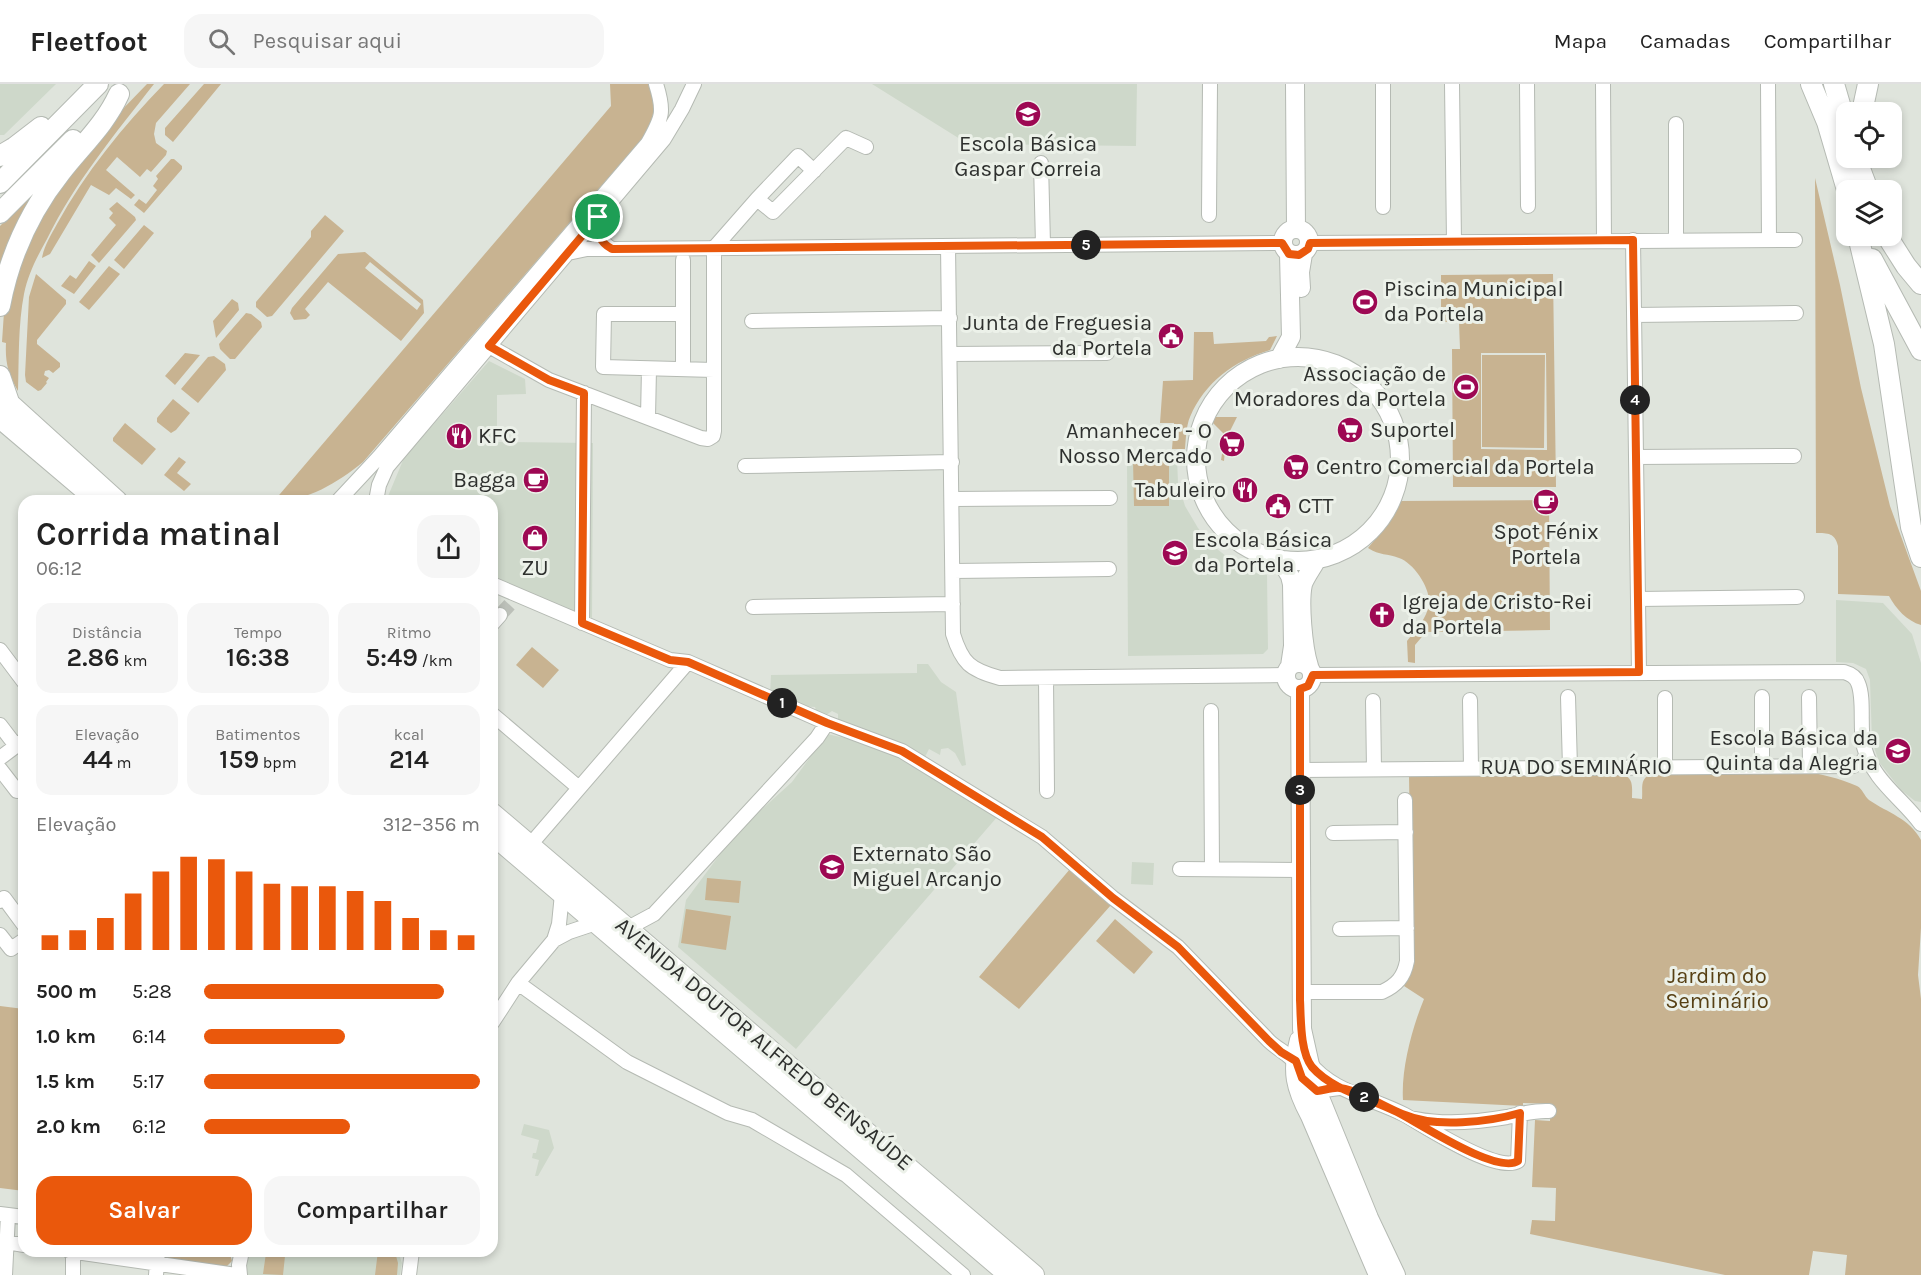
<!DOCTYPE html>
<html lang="pt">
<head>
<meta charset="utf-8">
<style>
	:root { --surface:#fff; --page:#f6f6f6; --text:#222; --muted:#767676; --line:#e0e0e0; --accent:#ea580c }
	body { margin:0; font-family:Karla,sans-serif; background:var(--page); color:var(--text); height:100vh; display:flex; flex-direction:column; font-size:22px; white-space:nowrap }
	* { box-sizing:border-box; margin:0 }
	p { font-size:20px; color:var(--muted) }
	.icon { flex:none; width:33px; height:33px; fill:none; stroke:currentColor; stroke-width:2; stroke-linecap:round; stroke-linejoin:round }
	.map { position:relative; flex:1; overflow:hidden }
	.sheet { position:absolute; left:18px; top:411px; width:480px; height:762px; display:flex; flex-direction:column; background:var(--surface); border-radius:18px; box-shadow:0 3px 9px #0003 }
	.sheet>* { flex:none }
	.controls { position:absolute; left:1836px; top:18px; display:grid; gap:12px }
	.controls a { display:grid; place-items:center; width:66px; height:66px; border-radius:12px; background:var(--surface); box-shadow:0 3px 9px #0003; font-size:30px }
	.pin { position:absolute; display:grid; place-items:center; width:51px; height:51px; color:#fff; margin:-26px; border:3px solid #fff; border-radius:50%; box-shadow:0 2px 6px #0007 }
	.km { position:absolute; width:30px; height:30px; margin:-15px; border-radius:50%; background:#222; color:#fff; font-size:16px; line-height:30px; text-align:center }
	.round { display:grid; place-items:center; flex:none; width:63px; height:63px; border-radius:18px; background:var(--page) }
	.head { display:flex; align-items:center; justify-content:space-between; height:102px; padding:0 18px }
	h1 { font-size:33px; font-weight:600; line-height:45px }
	.figures { display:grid; grid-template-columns:repeat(3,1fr); gap:9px; height:102px; padding:6px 18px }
	.figures div { display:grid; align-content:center; border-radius:15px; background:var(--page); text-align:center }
	.figures b { font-size:26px; font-weight:600 }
	.figures small { font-size:16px; font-weight:400 }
	.figures p { font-size:16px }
	.chart { height:168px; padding:12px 18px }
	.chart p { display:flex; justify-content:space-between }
	.chart svg { width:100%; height:108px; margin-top:6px; stroke:var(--accent); stroke-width:6 }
	.button { display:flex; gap:12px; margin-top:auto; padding:12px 18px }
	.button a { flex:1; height:69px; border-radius:18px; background:var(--accent); color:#fff; font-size:24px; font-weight:600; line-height:69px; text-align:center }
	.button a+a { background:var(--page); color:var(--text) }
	ul { padding:0 18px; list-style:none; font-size:20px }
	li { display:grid; grid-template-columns:96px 72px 1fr; align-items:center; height:45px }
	li i { height:15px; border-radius:8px; background:var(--accent) }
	header { display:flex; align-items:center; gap:36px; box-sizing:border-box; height:84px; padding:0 30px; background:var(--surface); border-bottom:2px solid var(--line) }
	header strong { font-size:28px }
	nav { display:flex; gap:33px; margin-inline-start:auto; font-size:21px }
	.search { width:420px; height:54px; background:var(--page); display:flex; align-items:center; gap:15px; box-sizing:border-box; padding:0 21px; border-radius:18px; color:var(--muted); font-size:22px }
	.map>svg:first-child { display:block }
	.built { fill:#ced8ca }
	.green { fill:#c8b391; fill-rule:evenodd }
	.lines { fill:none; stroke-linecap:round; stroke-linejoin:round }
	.minor-tunnel { stroke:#bcc0b9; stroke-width:14; stroke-dasharray:14 7; stroke-linecap:butt }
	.minor-casing { stroke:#b5bab3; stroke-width:16 }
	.major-casing { stroke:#b5bab3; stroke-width:20 }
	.highway-casing { stroke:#b5bab3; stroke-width:22 }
	.minor { stroke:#fff; stroke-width:14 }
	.major { stroke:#fff; stroke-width:18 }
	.highway { stroke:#fff; stroke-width:20 }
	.route-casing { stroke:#fff; stroke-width:12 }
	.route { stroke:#ea580c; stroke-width:8 }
	.labels { text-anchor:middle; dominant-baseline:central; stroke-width:6; stroke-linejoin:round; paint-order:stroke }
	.poi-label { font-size:22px; fill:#2e302e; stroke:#ecf1e9; text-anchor:start }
	.street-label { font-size:22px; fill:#2e302e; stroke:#ecf1e9 }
	.park-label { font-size:22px; fill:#574014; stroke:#ecf1e9 }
</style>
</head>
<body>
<header>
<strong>Fleetfoot</strong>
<div class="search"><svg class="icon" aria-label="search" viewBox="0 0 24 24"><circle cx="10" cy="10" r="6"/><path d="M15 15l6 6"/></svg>Pesquisar aqui</div>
<nav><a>Mapa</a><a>Camadas</a><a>Compartilhar</a></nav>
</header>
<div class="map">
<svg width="1921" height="1191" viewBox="0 0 1921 1191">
	<rect width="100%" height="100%" fill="#dfe4dc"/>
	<path class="built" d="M0,0H56L4,51H0Z
		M872,0H1137L1136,62L968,60Z
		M489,277L525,295L526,310L497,311V358L593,359L592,539L492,496V417H386L404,374Z
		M1127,374H1177L1178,399L1185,422L1198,444L1212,461L1231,476L1251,488L1267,491L1268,565L1263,570L1128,572Z
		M1836,516L1883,519L1912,550L1921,579V718L1915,717L1901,706L1879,678L1872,657L1870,596L1866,585L1853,579L1836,578Z
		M917,580H928L941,598L956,608L966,681L962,682L955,669L948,664L941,665L940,671L929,665L925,673L908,663L838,636V630L832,627L825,632L817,629L815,623L799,622L770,611L771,591L917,589Z
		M827,650L899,666L998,732L796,965L678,863L686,816L735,750L792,698Z
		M1132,778L1154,779L1153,801L1131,800Z
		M524,1040L549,1046L554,1064L538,1092H535L539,1076L532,1074L533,1069H536L539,1056L521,1051Z
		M246,1167H398L402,1179L400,1191H243Z"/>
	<path class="green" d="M147,0H154C115,50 75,98 47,155C37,173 28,190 24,210C18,241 19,275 18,307C8,290 5,278 6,259L2,258L4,228L10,198L51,111L116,32Z
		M164,0H190L156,39L154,50L156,59L167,67L166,71L151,88L147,85L140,93L117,73L106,86L135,111L131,115L116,104L109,111L91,101L50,170L42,174C44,162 51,151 57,140C85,89 123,42 164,0Z
		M204,0H221L173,58L165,51V44Z
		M610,0H650L656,21L647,49L363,378C337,399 308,417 274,417L611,22Z
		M68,73L0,200V142Z
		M171,75H174L182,82V85L144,129L134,121L139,115L146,120L157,106L153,102L158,95L156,92Z
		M1815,94L1840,201L1861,304L1890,422L1921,507V541C1907,537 1896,525 1889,512L1838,510V462C1835,449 1828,449 1816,449Z
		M117,118L135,133L136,136L99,179L91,171L116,141L109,134L113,129L109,125Z
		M325,131L344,147L272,232L267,233L256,223V218L311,153V147Z
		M144,141L154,149L124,185L114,176Z
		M365,168L423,216L424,229L401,257L328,198L305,225L310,231L306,235L294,236L290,229L292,224L338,170ZM370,178L421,220L417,226L365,184Z
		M89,177L96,182L74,210L61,202L70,191L76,195Z
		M109,182L120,190L89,226L79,218Z
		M36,190L66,216V220L37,256V260L60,279V283L53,289L49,286L45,287L44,291L49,294L46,298L47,299L41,306L38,307L26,298L25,291L29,213Z
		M1553,190L1556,403H1453L1452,265H1460L1459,238H1441V191ZM1481,269H1546L1547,366L1481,365Z
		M232,215L238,219L239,226L216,254L213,237Z
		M246,229L251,230L261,238L262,243L235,275H230L220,265L219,260Z
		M1194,248H1213L1214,260L1266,257L1269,253L1277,252L1270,266C1234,277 1205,298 1190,333C1186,342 1186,355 1185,365H1172L1174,339H1160L1163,297L1193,296Z
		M185,269L200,271L175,301L165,292Z
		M1482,271H1545L1544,364L1482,363Z
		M214,272L225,280L226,286L198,319L181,305L208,273Z
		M173,315L190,329L176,346L171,349L157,338V334Z
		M1214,333H1237L1226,355L1224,377L1221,376L1225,351L1211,337Z
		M125,339L156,365L142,381L113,357V354Z
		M179,373L186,378L177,389L191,400L184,407L164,391Z
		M1133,376H1169V422H1134Z
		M1549,416L1550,546L1426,548L1415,561V579L1408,578L1407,557C1416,546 1427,534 1429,520C1431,505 1414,479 1399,474C1387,469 1380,472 1368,464L1391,436L1399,417Z
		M532,563L559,586L543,604L516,581Z
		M1802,687C1821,690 1839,694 1857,702C1863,705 1864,712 1869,716C1888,729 1909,734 1921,756V844L1918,891L1921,915V1191H1845L1847,1171L1813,1167L1809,1191H1725L1530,1150L1532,1136L1555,1137L1556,1104L1532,1103L1535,1036L1550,1037L1551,1020L1523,1019V1022L1403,1016C1401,985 1412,944 1424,915L1404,902L1412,879L1409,692L1622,690C1634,694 1632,703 1632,714L1642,715C1643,703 1639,694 1653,689Z
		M1070,785L1111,821L1019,925L979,893Z
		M707,794L741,797L739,819L705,816Z
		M686,825L731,832L726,866L681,859Z
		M1115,835L1153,868L1134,890L1096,857Z
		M0,922L24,925V1107L0,1104Z
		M165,1167H225L230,1170L232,1177L225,1184L169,1176Z
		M378,1167L395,1168L398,1179L397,1191H375Z
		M266,1169L285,1172L283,1191L263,1190Z"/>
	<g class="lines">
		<path class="minor-tunnel" d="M500,531L513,517"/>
		<defs>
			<path id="minor" d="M1383,0V123
				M1452,0L1454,158
				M1527,0L1528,122
				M1603,0L1604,157
				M1768,0L1769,156
				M1676,40V156
				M1041,79L1043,161
				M814,87L798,72L757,115L773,128L846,54L866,63
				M1209,131L1210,0
				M598,133C596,148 598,157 612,165
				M1633,156L1639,588
				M1309,159L1795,156
				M948,162L953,550C962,579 970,586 1000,594L1286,591
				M568,169L587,165H612L1282,159
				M683,176V285
				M683,230H604L603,283L714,286
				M1634,231L1796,229
				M752,237L950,234
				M489,262L549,296L701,354L708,355L713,352L714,347V164L757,115
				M951,270L1107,269
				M648,333L649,285
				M1636,373L1794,372
				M745,382L952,378
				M953,415L1110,414
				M338,417L379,373L648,59C662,34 665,28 656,0
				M376,417L379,401L387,383L664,55L682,25L694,0
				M953,487L1109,485
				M492,500L670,576L688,578L827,639L902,667L1042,753L1113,814L1178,863L1269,957C1278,966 1294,972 1298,984
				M1638,515L1797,513
				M753,523L953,520
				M582,539L584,309
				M492,540L500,531
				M0,566L24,598
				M1313,591L1844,588C1851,590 1856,593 1858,599C1865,615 1859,645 1864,663C1873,697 1902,714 1921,740
				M1046,594L1047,707
				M1568,613L1570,683
				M1809,613L1810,681
				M1665,614V683
				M1470,616L1471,684
				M1373,617L1374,685
				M1211,627L1212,785
				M492,630L579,704
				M0,641L16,662
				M0,674L24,656
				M1762,682V613
				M0,685L17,707L24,703
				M1300,686L1853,682L1862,678L1866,672
				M1333,749L1406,748
				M530,761L688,578
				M1180,785L1300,786
				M0,817L4,814L24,841
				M628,844L654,830L817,654L827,639
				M1340,845L1407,844
				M0,851L11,865L24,856
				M554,856L569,848L596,839
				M518,899L627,978L728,1029L752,1036L846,1091L963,1191
				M1301,908H1382C1397,901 1404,893 1407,877L1405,716
				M492,939L518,899L554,856L559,840L562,810
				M1309,978C1331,1008 1373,1014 1405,1031C1425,1042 1497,1090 1518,1077L1520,1029
				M1310,1002L1317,1007L1339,1004
				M1416,1035C1445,1041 1478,1038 1507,1033C1522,1030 1534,1026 1549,1027
				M0,1130L24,1133
				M0,1157L24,1161
				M69,1167L236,1191
				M5,1191L8,1131
				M73,1191V1168
				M156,1191L158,1167
				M240,1191L239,1181L242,1167
				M409,1191L412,1167"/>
			<path id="major" d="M1295,0L1296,145
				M1283 158a13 13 0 1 1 26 0a13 13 0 1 1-26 0Z
				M1301,204L1300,188L1303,170
				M1196 375a102 102 0 1 1 204 0a102 102 0 1 1-204 0Z
				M1279,275L1291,253L1289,170
				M1280,475L1290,492L1292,500L1293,562L1290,582
				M1286 592a13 13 0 1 1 26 0a13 13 0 1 1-26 0Z
				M1309,582C1303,564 1299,518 1303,500C1306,492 1313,483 1317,475
				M1300,605L1302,945L1314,999L1369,1134L1396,1191
				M1299,956C1291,988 1295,1004 1310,1032L1378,1191"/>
			<path id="highway" d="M1811,0L1827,38L1847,106
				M1834,0L1846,41
				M1862,28L1868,0
				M0,72L15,63L41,43
				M1856,74L1868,106
				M0,99L98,0
				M0,129L73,56
				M1858,152L1884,260L1911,443L1921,473
				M1887,152L1906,182L1921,200
				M1872,175L1921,266
				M0,222C9,174 30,127 61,88C81,62 105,41 119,10
				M0,292L10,321
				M0,311L117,417
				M0,334L98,417
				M492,729L1034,1191
				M492,750L1009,1191"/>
		</defs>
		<use href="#minor" class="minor-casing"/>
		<use href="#major" class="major-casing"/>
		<use href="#highway" class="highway-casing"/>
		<use href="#minor" class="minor"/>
		<use href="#major" class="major"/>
		<use href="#highway" class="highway"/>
	</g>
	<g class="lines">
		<defs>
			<path id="route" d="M598,133L489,262L549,296L584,309L582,539L670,576L688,578L827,639L902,667L1042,753L1113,814L1178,863L1269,957L1281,968L1296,977L1302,994L1317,1007C1325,1006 1333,1003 1340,1004C1363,1008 1384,1023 1405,1031C1435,1044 1489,1038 1520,1029L1518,1077C1497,1091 1419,1039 1397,1028C1370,1014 1333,1007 1312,983C1300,968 1301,934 1300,916V605L1308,602L1313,591L1639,588L1633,156L1310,159L1308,165L1299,171L1289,170L1282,159L612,165C599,158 596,148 598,133"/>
		</defs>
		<use href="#route" class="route-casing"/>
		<use href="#route" class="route"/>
	</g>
	<defs>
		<symbol id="school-disc" viewBox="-11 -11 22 22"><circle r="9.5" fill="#9d0853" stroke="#ecf1e9"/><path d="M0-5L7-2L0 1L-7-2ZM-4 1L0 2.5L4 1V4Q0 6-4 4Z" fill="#fff"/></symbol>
		<symbol id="stadium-disc" viewBox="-11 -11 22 22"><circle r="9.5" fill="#9d0853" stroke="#ecf1e9"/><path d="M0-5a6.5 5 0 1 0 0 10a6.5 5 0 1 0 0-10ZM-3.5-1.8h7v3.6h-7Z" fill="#fff"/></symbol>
		<symbol id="civic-disc" viewBox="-11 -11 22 22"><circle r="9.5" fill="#9d0853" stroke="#ecf1e9"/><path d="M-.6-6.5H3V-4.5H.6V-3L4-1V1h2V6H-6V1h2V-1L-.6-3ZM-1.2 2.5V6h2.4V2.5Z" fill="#fff"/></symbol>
		<symbol id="supermarket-disc" viewBox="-11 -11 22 22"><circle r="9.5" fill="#9d0853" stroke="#ecf1e9"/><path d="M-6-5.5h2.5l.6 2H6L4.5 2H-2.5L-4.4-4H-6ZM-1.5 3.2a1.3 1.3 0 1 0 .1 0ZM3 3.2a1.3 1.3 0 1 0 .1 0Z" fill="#fff"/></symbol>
		<symbol id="restaurant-disc" viewBox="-11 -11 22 22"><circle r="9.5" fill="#9d0853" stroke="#ecf1e9"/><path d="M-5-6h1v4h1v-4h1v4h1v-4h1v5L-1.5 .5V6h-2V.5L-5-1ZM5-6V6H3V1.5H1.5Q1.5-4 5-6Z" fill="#fff"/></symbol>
		<symbol id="cafe-disc" viewBox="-11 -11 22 22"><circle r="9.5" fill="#9d0853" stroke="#ecf1e9"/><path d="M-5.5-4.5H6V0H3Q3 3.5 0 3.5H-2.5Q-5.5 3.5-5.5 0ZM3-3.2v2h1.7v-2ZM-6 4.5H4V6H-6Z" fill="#fff"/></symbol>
		<symbol id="shop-disc" viewBox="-11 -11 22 22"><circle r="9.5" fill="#9d0853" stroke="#ecf1e9"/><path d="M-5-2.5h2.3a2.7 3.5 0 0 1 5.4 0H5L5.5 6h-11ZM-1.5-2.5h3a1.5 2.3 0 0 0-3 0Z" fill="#fff"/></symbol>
		<symbol id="church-disc" viewBox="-11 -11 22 22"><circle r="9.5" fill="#9d0853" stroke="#ecf1e9"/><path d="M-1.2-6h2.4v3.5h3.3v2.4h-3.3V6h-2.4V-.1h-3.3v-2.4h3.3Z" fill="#fff"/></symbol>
	</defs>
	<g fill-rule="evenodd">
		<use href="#school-disc" x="1013" y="15" width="30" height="30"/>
		<use href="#stadium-disc" x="1350" y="203" width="30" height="30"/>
		<use href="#civic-disc" x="1156" y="237" width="30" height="30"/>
		<use href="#stadium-disc" x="1451" y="288" width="30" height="30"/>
		<use href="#supermarket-disc" x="1335" y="331" width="30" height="30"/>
		<use href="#restaurant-disc" x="444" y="337" width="30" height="30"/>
		<use href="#supermarket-disc" x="1217" y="345" width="30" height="30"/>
		<use href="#supermarket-disc" x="1281" y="368" width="30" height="30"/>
		<use href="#cafe-disc" x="521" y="381" width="30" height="30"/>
		<use href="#restaurant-disc" x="1230" y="391" width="30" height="30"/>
		<use href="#cafe-disc" x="1531" y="403" width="30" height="30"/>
		<use href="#civic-disc" x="1263" y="407" width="30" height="30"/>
		<use href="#shop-disc" x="520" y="439" width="30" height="30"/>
		<use href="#school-disc" x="1160" y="454" width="30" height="30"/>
		<use href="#church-disc" x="1367" y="516" width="30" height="30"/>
		<use href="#school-disc" x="1883" y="652" width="30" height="30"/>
		<use href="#school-disc" x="817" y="768" width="30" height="30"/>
	</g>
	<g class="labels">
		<g class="poi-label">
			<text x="1028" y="60" text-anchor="middle">Escola Básica<tspan x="1028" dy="25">Gaspar Correia</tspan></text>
			<text x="1384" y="205">Piscina Municipal<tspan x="1384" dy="25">da Portela</tspan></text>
			<text x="1152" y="239" text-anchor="end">Junta de Freguesia<tspan x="1152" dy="25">da Portela</tspan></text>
			<text x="1446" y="290" text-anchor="end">Associação de<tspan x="1446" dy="25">Moradores da Portela</tspan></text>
			<text x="1370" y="346">Suportel</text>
			<text x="1212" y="347" text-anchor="end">Amanhecer - O<tspan x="1212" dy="25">Nosso Mercado</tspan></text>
			<text x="478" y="352">KFC</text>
			<text x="1316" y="383">Centro Comercial da Portela</text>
			<text x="516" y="396" text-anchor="end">Bagga</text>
			<text x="1226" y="406" text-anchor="end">Tabuleiro</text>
			<text x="1298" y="422">CTT</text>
			<text x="1546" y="448" text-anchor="middle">Spot Fénix<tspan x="1546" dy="25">Portela</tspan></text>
			<text x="1194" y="456">Escola Básica<tspan x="1194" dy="25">da Portela</tspan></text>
			<text x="535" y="484" text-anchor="middle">ZU</text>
			<text x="1402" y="518">Igreja de Cristo-Rei<tspan x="1402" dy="25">da Portela</tspan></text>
			<text x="1878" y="654" text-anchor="end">Escola Básica da<tspan x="1878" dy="25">Quinta da Alegria</tspan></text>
			<text x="852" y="770">Externato São<tspan x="852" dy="25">Miguel Arcanjo</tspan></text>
		</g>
		<g class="street-label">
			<text x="1576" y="683">RUA DO SEMINÁRIO</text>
			<text transform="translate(764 960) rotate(40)">AVENIDA DOUTOR ALFREDO BENSAÚDE</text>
		</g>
		<g class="park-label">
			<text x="1717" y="892">Jardim do<tspan x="1717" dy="25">Seminário</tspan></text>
		</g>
	</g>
</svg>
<div class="controls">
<a><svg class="icon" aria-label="locate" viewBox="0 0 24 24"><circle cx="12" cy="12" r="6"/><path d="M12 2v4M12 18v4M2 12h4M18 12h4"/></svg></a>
<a><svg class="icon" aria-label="layers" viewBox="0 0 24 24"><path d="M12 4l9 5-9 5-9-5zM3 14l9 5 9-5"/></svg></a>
</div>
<div class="pin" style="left:598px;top:133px;background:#1e9e55"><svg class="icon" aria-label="arrive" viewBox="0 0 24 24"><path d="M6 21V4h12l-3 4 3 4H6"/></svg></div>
<b class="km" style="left:782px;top:619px">1</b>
<b class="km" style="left:1364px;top:1013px">2</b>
<b class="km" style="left:1300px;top:706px">3</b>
<b class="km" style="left:1635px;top:316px">4</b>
<b class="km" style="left:1086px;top:161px">5</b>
<section class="sheet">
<div class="head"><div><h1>Corrida matinal</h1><p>06:12</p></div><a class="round"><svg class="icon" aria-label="share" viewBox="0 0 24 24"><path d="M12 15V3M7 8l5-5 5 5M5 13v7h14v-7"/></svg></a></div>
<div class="figures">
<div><p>Distância</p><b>2.86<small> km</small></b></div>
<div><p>Tempo</p><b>16:38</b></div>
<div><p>Ritmo</p><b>5:49<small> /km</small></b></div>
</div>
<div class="figures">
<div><p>Elevação</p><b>44<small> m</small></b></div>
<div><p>Batimentos</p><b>159<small> bpm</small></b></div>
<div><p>kcal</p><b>214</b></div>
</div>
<div class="chart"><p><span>Elevação</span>312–356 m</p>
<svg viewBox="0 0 160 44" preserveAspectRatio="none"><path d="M5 44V38M15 44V36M25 44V31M35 44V21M45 44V12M55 44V6M65 44V7M75 44V12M85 44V17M95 44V18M105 44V18M115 44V20M125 44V24M135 44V31M145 44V36M155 44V38"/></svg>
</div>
<ul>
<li><b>500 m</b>5:28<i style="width:87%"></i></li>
<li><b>1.0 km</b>6:14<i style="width:51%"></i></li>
<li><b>1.5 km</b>5:17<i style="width:100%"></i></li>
<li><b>2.0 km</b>6:12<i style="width:53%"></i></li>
</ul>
<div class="button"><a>Salvar</a><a>Compartilhar</a></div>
</section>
</div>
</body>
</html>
